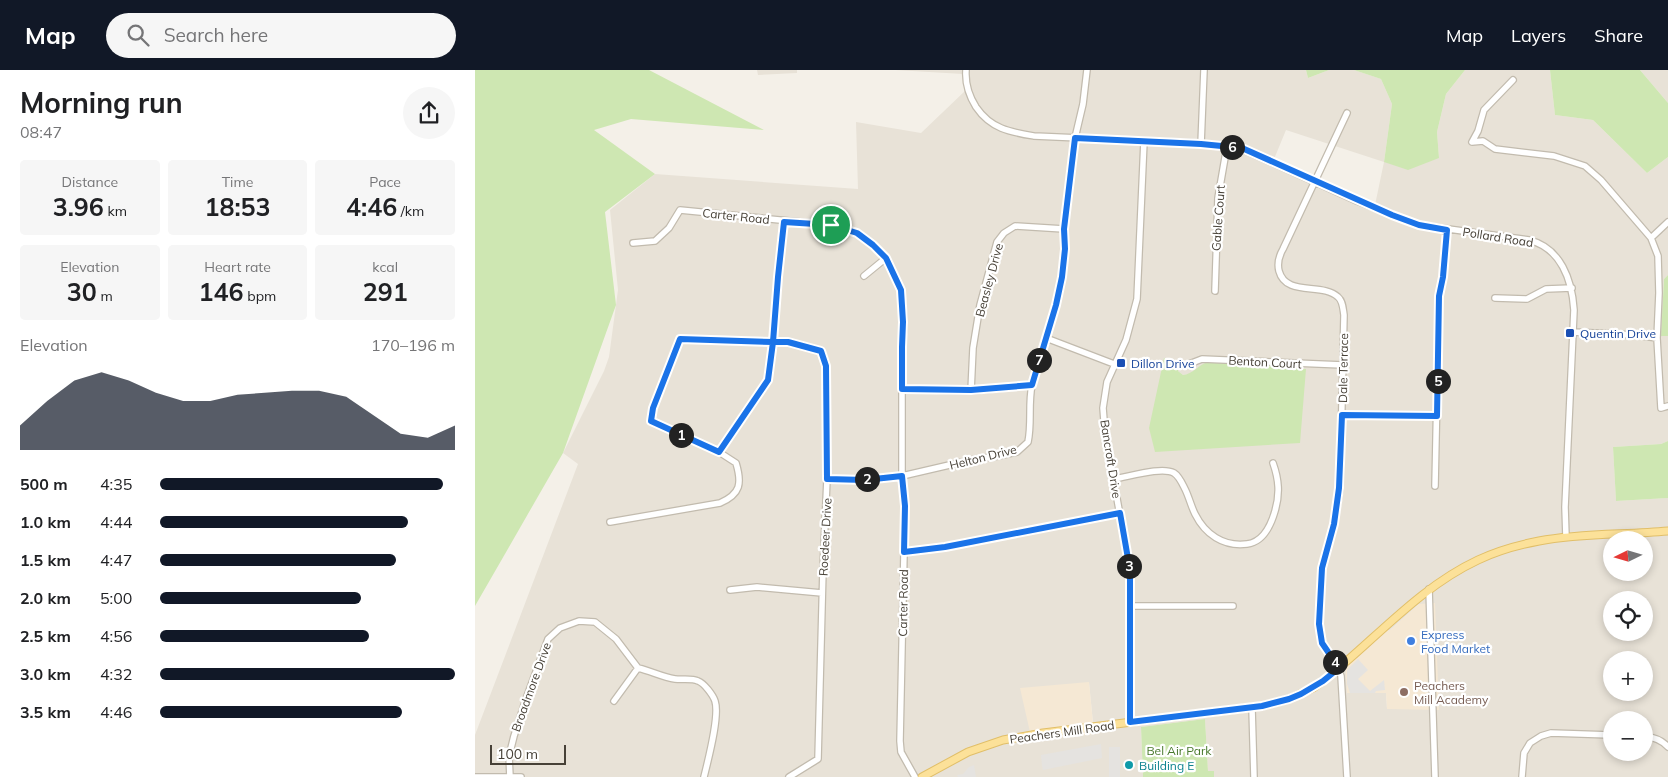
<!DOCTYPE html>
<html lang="en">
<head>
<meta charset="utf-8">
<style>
	:root { --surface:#fff; --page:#f6f6f6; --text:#202124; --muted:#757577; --accent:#111827 }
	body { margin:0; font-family:Mulish,sans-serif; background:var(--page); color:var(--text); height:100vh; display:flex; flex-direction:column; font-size:19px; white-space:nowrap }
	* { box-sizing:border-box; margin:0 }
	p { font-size:16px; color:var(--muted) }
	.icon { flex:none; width:28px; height:28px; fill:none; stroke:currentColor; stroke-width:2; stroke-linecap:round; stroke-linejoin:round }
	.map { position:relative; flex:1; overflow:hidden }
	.side { display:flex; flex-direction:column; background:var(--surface); width:475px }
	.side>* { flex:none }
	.needle { width:32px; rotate:265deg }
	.fabs { position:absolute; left:1128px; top:461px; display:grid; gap:10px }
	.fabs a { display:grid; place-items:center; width:50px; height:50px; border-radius:50%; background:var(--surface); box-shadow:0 2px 8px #0003; font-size:25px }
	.scale { position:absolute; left:15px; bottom:12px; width:76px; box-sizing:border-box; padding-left:5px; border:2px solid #474137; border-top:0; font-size:14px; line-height:18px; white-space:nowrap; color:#474137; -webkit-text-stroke:4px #fff; paint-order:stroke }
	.pin { position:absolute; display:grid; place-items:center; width:42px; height:42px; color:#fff; margin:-21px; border:2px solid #fff; border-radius:50%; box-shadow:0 1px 5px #0007 }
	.km { position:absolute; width:25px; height:25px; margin:-12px; border-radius:50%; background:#222; color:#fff; font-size:14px; line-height:25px; text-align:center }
	.round { display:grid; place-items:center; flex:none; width:52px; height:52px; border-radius:26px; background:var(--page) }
	.summary { display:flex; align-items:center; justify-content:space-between; height:85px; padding:0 20px }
	h1 { font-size:28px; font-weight:700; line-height:38px }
	.stats { display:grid; grid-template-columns:repeat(3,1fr); gap:8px; height:85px; padding:5px 20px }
	.stats div { display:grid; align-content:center; border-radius:5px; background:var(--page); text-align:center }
	.stats b { font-size:25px; font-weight:700 }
	.stats small { font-size:14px; font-weight:400 }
	.stats p { font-size:14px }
	.chart { height:140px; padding:10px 20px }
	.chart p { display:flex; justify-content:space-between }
	.chart svg { width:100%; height:90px; margin-top:5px; fill:var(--accent); opacity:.7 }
	ul { padding:0 20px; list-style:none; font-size:16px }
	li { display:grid; grid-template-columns:80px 60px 1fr; align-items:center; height:38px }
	li i { height:12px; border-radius:6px; background:var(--accent) }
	header { display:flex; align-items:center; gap:30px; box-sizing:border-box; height:70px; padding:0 25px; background:var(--accent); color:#fff }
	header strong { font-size:24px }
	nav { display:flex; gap:28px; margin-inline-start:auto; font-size:18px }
	.search { width:350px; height:45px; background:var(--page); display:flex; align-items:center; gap:12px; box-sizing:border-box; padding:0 18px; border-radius:28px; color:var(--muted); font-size:19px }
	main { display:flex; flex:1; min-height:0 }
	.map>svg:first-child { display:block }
	.residential { fill:#e8e2d7; fill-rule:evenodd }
	.commercial { fill:#f5e8d4 }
	.green { fill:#cee7b2 }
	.parking { fill:#e5e3e0 }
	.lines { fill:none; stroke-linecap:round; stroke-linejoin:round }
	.minor-casing { stroke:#c2bbae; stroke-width:8 }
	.major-casing { stroke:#e1bf69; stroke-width:9 }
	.minor { stroke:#fff; stroke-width:5.5 }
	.major { stroke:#fce199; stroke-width:7 }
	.route-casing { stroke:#fff; stroke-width:10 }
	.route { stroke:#1a73e8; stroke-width:6 }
	.transit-dot { fill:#1a4fb4; stroke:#fff; stroke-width:2 }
	.shop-dot { fill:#3f7fe0; stroke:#fff; stroke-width:2 }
	.education-dot { fill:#8d6e63; stroke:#fff; stroke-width:2 }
	.culture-dot { fill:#0f9aa8; stroke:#fff; stroke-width:2 }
	.labels { text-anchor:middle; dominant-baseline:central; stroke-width:4.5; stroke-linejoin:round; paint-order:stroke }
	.street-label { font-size:12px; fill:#474137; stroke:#fff }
	.transit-label { font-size:12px; fill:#164399; stroke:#fff; text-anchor:start }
	.shop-label { font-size:12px; fill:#366cbe; stroke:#fff; text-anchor:start }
	.education-label { font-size:12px; fill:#785e54; stroke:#fff; text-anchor:start }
	.park-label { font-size:12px; fill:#47782b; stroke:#fff }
	.culture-label { font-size:12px; fill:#0d838f; stroke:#fff; text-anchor:start }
</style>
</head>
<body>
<header>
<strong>Map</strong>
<div class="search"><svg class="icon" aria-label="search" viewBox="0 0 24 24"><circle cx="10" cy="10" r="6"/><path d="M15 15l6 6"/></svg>Search here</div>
<nav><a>Map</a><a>Layers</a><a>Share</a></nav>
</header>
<main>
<section class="side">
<div class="summary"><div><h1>Morning run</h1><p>08:47</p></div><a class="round"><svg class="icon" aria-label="share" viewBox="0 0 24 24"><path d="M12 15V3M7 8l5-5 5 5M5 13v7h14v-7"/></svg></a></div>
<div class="stats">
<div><p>Distance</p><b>3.96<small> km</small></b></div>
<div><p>Time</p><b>18:53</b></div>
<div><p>Pace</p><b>4:46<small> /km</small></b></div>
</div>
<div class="stats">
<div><p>Elevation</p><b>30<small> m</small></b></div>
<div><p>Heart rate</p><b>146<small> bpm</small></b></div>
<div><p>kcal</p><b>291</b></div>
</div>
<div class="chart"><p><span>Elevation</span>170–196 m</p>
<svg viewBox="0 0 160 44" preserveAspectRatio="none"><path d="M0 44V32L10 20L20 10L30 6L40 10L50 16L60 20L70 20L80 17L90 16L100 15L110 15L120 18L130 27L140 36L150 38L160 32V44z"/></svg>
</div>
<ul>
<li><b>500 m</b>4:35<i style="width:96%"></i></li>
<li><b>1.0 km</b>4:44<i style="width:84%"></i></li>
<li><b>1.5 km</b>4:47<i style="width:80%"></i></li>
<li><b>2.0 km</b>5:00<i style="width:68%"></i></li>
<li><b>2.5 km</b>4:56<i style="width:71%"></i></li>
<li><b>3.0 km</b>4:32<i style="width:100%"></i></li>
<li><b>3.5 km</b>4:46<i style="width:82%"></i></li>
</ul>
</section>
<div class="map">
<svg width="1193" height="707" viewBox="0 0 1193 707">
	<rect width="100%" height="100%" fill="#f4f0e8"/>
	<path class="residential" d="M282,0H322V3L283,5Z
		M420,0H831L833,8L854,0H879L906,9L917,34L909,92L964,88L962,62L971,24L990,0H1075L1080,45L1118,50L1172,103L1193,87V205L1189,209L1187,266H1193V371L1186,374L1138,377L1141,431L1193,428V707H739V701H733L730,649L666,657L668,707H0V665L103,394L88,383L129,301L134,287L143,220L135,140L180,104L383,119L381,52L446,63L490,21L488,4ZM811,60L909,92L900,135L897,140L797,94ZM703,301L708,305L715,304L674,358ZM1136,470H1169V502H1136ZM1136,530H1169V562H1136ZM944,534L912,639L907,554L914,561ZM1136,590H1169V622H1136ZM614,613L619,663L573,668ZM1136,650H1169V682H1136Z
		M1165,0H1193V33Z"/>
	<path class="commercial" d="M960,533L964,640L912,639L911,623H872L870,587L907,554L914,561L944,534Z
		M614,612L619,664L557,671L545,618Z"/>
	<path class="green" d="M0,0H174L289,60L156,49L119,60L180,104L130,142L141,235L88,383L0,536Z
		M831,0H854L833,8Z
		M879,0H990L971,24L962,62L964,88L933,100L909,92L917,34L906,9Z
		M1075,0H1165L1193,33V87L1172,103L1118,50L1080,45Z
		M1193,205V266H1186L1189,209Z
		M689,288L703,292V301L708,305C719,304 723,294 734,292L831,299L825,373L680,382L674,358Z
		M1193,371V428L1141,431L1138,377L1186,374Z
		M730,649L733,701H739V707H668L666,657Z"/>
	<path class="parking" d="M883,589L893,600L883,609L895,621L909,610L910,620L901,621L900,623H875L872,614V600Z
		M626,674L627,688L568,700L567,696L566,685Z
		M634,677H645V707H634Z
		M499,695L501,707H483L482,705L488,704L494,697Z"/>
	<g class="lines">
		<defs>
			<path id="minor" d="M491,0C490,14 494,26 501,37C516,59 535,62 559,66L719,73L767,79L882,131L944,155L1054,170C1086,178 1097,210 1099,240L1090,437L1091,467
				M1038,10L1009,40L1003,61L997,72L1008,71L1020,79L1079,86L1110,96L1126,110L1176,168L1183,186L1184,223L1182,268L1186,338L1193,336
				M872,43L808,179C804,186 802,193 804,201C811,227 847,212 863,227C868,231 868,239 869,245L865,418L859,454L847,498L844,554L847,573L860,592L866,606L872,707
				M726,74L729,0
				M1176,168L1193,152
				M158,173L180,171L194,158L205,140L356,155L383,163L398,175L411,188L426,220L429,252L427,277V406L430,436L425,671L426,682L440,707
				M389,206L411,188
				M740,221L743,128L752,76
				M1020,228L1052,229L1071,219L1097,218
				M1099,262L1160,265L1182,268
				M571,268L639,294
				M714,294L727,289L868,295
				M427,319L496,321L557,315
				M496,321L498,278L505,235L522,172L529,163L540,156L589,159
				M867,345L962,346
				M244,382L293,310L298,272L303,207L309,152
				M352,409L390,410L427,406L496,390L523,386L542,382L553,372C557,353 553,334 557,315L581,235L587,207L590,179L589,159L596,98L600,68L608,34L612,0
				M639,409C653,407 687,396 699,403C704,406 707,413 710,419C714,427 716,436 720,444C730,464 748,477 772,474C788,472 796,455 800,441C805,424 804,410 798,393
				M960,416L964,226L968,207L972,160
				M135,452L245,433C266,424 267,413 261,393L244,382L176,351L178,338L205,269L313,272L346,281L351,296L352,409L348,499L343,689L314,707
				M429,482L470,477L645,443
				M954,519L960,707
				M255,520L282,517L347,523
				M654,536H758
				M139,631L163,598
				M777,638L779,707
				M655,652V500L630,363L628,338L632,312L651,270L662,229L669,71
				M1169,666C1178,667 1187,670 1193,677
				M0,707H46
				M35,707L34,686L39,666L51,629L73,569L85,558L104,551L120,552L141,569L163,598C176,601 187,607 200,609C207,610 217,608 223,611C229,613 238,625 240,631C245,646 233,690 229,707
				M1047,707L1049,683L1055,673L1066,666L1076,663L1136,665"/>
			<path id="major" d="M447,707L493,682L528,670L568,663L787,636L814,629L838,618L848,611C899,571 943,518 1003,490C1022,481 1043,475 1064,471C1106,463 1150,465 1193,461"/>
		</defs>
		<use href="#minor" class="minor-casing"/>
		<use href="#major" class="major-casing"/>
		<use href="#minor" class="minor"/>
		<use href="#major" class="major"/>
	</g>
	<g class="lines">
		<defs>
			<path id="route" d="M356,155L309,152L303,207L298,272L205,269L178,338L176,351L244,382L293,310L298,272H313L346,281L351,296L352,409L390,410L427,406L430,436L429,482L470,477L645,443L655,500V652L787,636L814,629L826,624L848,611L864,598L847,573L844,554L847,498L859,454L864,418L867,345L962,346L964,226L968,207L972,160L944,155L917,145L767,78L726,74L600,68L589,159L590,179L587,207L581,235L557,315L496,320L427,319V277L428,252L426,220L411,188L398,175L382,163L356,155"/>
		</defs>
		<use href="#route" class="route-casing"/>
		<use href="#route" class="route"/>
	</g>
	<g class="transit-dot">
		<rect x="1090" y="258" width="10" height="10" rx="2.5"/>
		<rect x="641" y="288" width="10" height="10" rx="2.5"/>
	</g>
	<circle class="shop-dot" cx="936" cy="571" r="5"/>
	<circle class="education-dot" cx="929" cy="622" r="5"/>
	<circle class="culture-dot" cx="654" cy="695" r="5"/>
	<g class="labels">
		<g class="street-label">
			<text transform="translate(261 146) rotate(6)">Carter Road</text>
			<text transform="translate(743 148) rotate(-86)">Gable Court</text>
			<text transform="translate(1023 167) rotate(9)">Pollard Road</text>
			<text transform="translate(514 210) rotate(-75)">Beasley Drive</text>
			<text transform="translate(790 292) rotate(3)">Benton Court</text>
			<text transform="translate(868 298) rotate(-89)">Dale Terrace</text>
			<text transform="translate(508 387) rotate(-14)">Helton Drive</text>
			<text transform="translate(636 389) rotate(81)">Bancroft Drive</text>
			<text transform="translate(350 467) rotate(-87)">Roedeer Drive</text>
			<text transform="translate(428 533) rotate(-89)">Carter Road</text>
			<text transform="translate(56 617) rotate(-70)">Broadmore Drive</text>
			<text transform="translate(587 662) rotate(-8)">Peachers Mill Road</text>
		</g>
		<g class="transit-label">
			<text x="1105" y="263">Quentin Drive</text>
			<text x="656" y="293">Dillon Drive</text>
		</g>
		<g class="shop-label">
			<text x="946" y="564">Express<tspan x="946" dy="14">Food Market</tspan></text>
		</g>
		<g class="education-label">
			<text x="939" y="615">Peachers<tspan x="939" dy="14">Mill Academy</tspan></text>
		</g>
		<g class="park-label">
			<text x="704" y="680">Bel Air Park</text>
		</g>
		<g class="culture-label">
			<text x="664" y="695">Building E</text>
		</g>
	</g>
</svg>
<div class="fabs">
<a><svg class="needle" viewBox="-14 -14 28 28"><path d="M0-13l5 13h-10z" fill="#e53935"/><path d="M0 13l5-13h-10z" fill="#757577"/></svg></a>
<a><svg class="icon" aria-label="locate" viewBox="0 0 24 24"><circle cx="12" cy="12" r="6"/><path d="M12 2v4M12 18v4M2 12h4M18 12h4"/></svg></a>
<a>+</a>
<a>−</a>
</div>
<div class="scale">100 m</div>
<div class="pin" style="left:356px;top:155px;background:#1e9e55"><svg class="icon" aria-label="arrive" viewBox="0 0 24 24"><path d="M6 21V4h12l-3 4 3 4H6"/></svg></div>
<b class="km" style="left:206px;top:365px">1</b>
<b class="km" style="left:392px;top:409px">2</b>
<b class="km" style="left:654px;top:496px">3</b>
<b class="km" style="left:860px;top:592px">4</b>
<b class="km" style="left:963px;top:311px">5</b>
<b class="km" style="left:757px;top:77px">6</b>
<b class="km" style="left:564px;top:290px">7</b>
</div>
</main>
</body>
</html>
